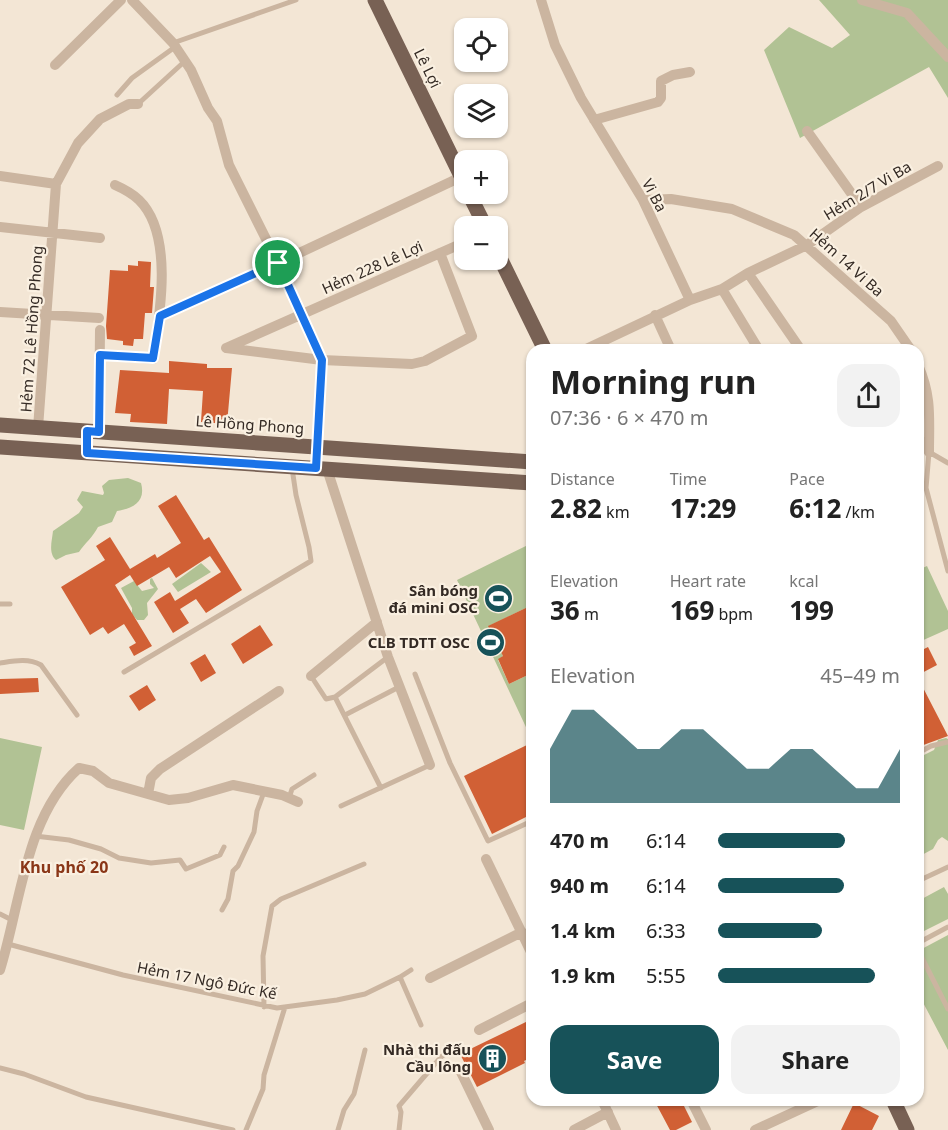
<!DOCTYPE html>
<html lang="en">
<head>
<meta charset="utf-8">
<style>
	:root { --surface:#fff; --page:#f2f2f2; --text:#222; --muted:#767676; --accent:#175259 }
	body { margin:0; font-family:"Noto Sans",sans-serif; background:var(--page); color:var(--text); height:100vh; display:flex; flex-direction:column; font-size:22px; white-space:nowrap }
	* { box-sizing:border-box; margin:0 }
	p { font-size:20px; color:var(--muted) }
	.icon { flex:none; width:33px; height:33px; fill:none; stroke:currentColor; stroke-width:2; stroke-linecap:round; stroke-linejoin:round }
	.map { position:relative; flex:1; overflow:hidden }
	.panel { position:absolute; left:526px; top:344px; width:398px; height:762px; display:flex; flex-direction:column; background:var(--surface); border-radius:18px; box-shadow:0 2px 4px #0004 }
	.panel>* { flex:none }
	.buttons { position:absolute; left:454px; top:18px; display:grid; gap:12px }
	.buttons a { display:grid; place-items:center; width:54px; height:54px; border-radius:12px; background:var(--surface); box-shadow:0 2px 4px #0004; font-size:30px }
	.pin { position:absolute; display:grid; place-items:center; width:51px; height:51px; color:#fff; margin:-26px; border:3px solid #fff; border-radius:50%; box-shadow:0 2px 6px #0007 }
	.round { display:grid; place-items:center; flex:none; width:63px; height:63px; border-radius:18px; background:var(--page) }
	.headline { display:flex; align-items:center; justify-content:space-between; height:102px; padding:0 24px }
	h1 { font-size:33px; font-weight:700; line-height:45px }
	.metrics { display:grid; grid-template-columns:repeat(3,1fr); gap:9px; height:102px; padding:6px 24px }
	.metrics div { display:grid; align-content:center }
	.metrics b { font-size:26px; font-weight:700 }
	.metrics small { font-size:16px; font-weight:400 }
	.metrics p { font-size:16px }
	.chart { height:168px; padding:12px 24px }
	.chart p { display:flex; justify-content:space-between }
	.chart svg { width:100%; height:108px; margin-top:6px; fill:var(--accent); opacity:.7 }
	.cta { display:flex; gap:12px; margin-top:auto; padding:12px 24px }
	.cta a { flex:1; height:69px; border-radius:18px; background:var(--accent); color:#fff; font-size:24px; font-weight:700; line-height:69px; text-align:center }
	.cta a+a { background:var(--page); color:var(--text) }
	ul { padding:0 24px; list-style:none; font-size:20px }
	li { display:grid; grid-template-columns:96px 72px 1fr; align-items:center; height:45px }
	li i { height:15px; border-radius:8px; background:var(--accent) }
	.map>svg:first-child { display:block }
	.green { fill:#b1c294 }
	.building { fill:#d16035 }
	.lines { fill:none; stroke-linecap:round; stroke-linejoin:round }
	.service { stroke:#cbb5a0; stroke-width:5 }
	.minor { stroke:#cbb5a0; stroke-width:10 }
	.primary { stroke:#786154; stroke-width:15 }
	.route-casing { stroke:#fff; stroke-width:12 }
	.route { stroke:#1a73e8; stroke-width:8 }
	.labels { text-anchor:middle; dominant-baseline:central; stroke-width:4.5; stroke-linejoin:round; paint-order:stroke }
	.street-label { font-size:15px; fill:#342a24; stroke:#faf0e1 }
	.poi-label { font-size:15px; font-weight:bold; fill:#342a24; stroke:#faf0e1; text-anchor:end }
	.neighbourhood-label { font-size:16px; font-weight:bold; fill:#8a3617; stroke:#faf0e1 }
</style>
</head>
<body>
<div class="map">
<svg width="948" height="1130" viewBox="0 0 948 1130">
	<rect width="100%" height="100%" fill="#f3e6d5"/>
	<path class="green" d="M819,0H948V98L929,67L800,138L764,50L789,27L832,48L850,35Z
		M128,478L141,483C146,501 134,508 117,511L112,522L98,527C93,537 85,543 79,552L66,555L56,560C48,553 52,541 53,531L79,513L83,507L77,500L82,491L103,495L104,493L102,486L109,480Z
		M532,543V605L489,626L503,656L498,660L509,684L532,673V740L457,580Z
		M201,563L211,572L178,592L172,584Z
		M927,566L948,611V629L919,642L918,570Z
		M152,578L158,589L147,603L148,615L144,620H137L132,614V608L121,588L134,581L142,591L154,588L150,584V579Z
		M0,738L42,747L24,830L0,825Z
		M946,738L948,739V841L942,837L938,840L933,849L918,857V758L934,750L938,740Z
		M944,887L948,894V919L918,934V901Z
		M948,935V1050L918,993V951Z"/>
	<path class="building" d="M138,261L151,262L150,287H154L152,313H145L143,339H134L133,346L123,345V341L107,339L106,326L110,270L128,271V265L138,266Z
		M169,361L207,364V368H232L227,424L201,422L203,391L169,389L167,424L130,422L131,414L115,413L120,370L169,373Z
		M176,495L204,540L209,537L242,590L206,613L196,599L180,609L189,623L173,633L154,602L170,592L175,601L221,572L210,556L176,578L169,567L137,586L130,575L115,585L152,646L134,656L129,647L136,643L124,624L108,634L103,627L90,635L61,587L105,560L96,546L110,537L130,569L155,554L157,558L181,543L158,506Z
		M532,605V673L509,684L498,659L503,656L488,626Z
		M260,625L273,645L243,664L231,644Z
		M928,647L937,665L918,675V652Z
		M205,654L216,673L201,682L190,663Z
		M38,678L39,692L0,694V679Z
		M918,678L948,736L918,747Z
		M147,685L156,700L139,711L129,696Z
		M529,744L532,752V814L492,834L464,776Z
		M532,1019V1057L524,1061L525,1063L477,1087L460,1054Z
		M654,1100H681L692,1122L676,1130H670Z
		M854,1103L879,1116L872,1130H841Z"/>
	<g class="lines">
		<path class="service" d="M173,43L296,0
			M117,95L132,78L175,47
			M138,104L185,61
			M948,463L929,452L926,488L948,571
			M0,604H10
			M0,663C14,661 28,658 41,665L77,715
			M124,672L311,561L309,547L296,495L292,468
			M415,674L450,763L488,841L532,821
			M311,676L326,699L335,697L388,657
			M335,697L381,788
			M345,715L399,687
			M918,753L931,746L948,742
			M289,798L292,789L314,775
			M341,806L430,765
			M35,836L69,840L101,849L119,858L151,863L180,860L186,869L220,855L224,847
			M918,881L948,867
			M222,910L228,899L233,871L238,866L254,832L257,811L264,792
			M0,914L12,920
			M918,943L948,927
			M8,944L123,975L277,1008L337,1000L365,994L400,977
			M918,950L948,1009
			M411,970L400,977L421,1025
			M264,1007L263,956L272,906L281,899L293,894L364,864
			M0,1068L24,1074L86,1097L233,1130
			M246,1130L263,1089L264,1075L285,1007
			M338,1130L344,1110L354,1094L365,1050
			M399,1130L401,1112L399,1106L441,1057L450,1050"/>
		<path class="minor" d="M132,0L173,43L191,70L208,108L217,121L229,165L278,263L322,360L317,447
			M541,0L555,45L581,98L643,200L690,300
			M862,0L907,13L948,57
			M55,65L121,0
			M594,120L658,102L661,98V81L673,75L690,72
			M807,131L861,207
			M0,176L56,184
			M643,200L671,199L732,209L794,235L891,321L911,350
			M0,227L100,238
			M748,273L801,350
			M722,289L759,350
			M0,312L99,318
			M655,315L671,350
			M160,316L278,263L461,177
			M226,348L322,360L412,364L425,361L472,336L440,253
			M226,348L465,242
			M584,350L690,300L722,289L748,273L807,245L861,207L938,166
			M100,355L153,359C160,315 174,234 139,200C132,193 124,189 115,185
			M918,365C932,396 929,419 929,452
			M38,428L56,184L78,143L100,119L129,104H138
			M99,432L100,330
			M918,439L924,443L929,452
			M327,469L388,657L430,765
			M311,676L377,622
			M148,794L151,778L160,769L279,691
			M486,859L532,954
			M0,970C21,903 25,816 79,768L93,771L109,783L169,800L188,798L233,785L282,795L298,802
			M430,978L522,932
			M479,1030L532,1003
			M459,1068L489,1130
			M602,1100L616,1130
			M691,1100L706,1130
			M574,1130L608,1112
			M755,1130L820,1100"/>
		<path class="primary" d="M375,0L465,184
			M469,194L485,226
			M498,254L545,350
			M0,425L532,462
			M0,447L532,483
			M893,1100L907,1130"/>
	</g>
	<g class="lines">
		<defs>
			<path id="route" d="M278,263L322,360L316,468L87,453V431L99,432L100,355L153,358L160,316Z"/>
		</defs>
		<use href="#route" class="route-casing"/>
		<use href="#route" class="route"/>
	</g>
	<defs>
		<symbol id="stadium-disc" viewBox="-11 -11 22 22"><circle r="9.5" fill="#175259" stroke="#faf0e1"/><path d="M0-5a6.5 5 0 1 0 0 10a6.5 5 0 1 0 0-10ZM-3.5-1.8h7v3.6h-7Z" fill="#fff"/></symbol>
		<symbol id="building-disc" viewBox="-11 -11 22 22"><circle r="9.5" fill="#175259" stroke="#faf0e1"/><path d="M-4-6H4V6H1V3H-1V6H-4ZM-2.5-4.3h1.7v1.8h-1.7ZM.8-4.3h1.7v1.8H.8ZM-2.5-1h1.7V.8h-1.7ZM.8-1h1.7V.8H.8Z" fill="#fff"/></symbol>
	</defs>
	<g fill-rule="evenodd">
		<use href="#stadium-disc" x="482" y="582" width="33" height="33"/>
		<use href="#stadium-disc" x="474" y="626" width="33" height="33"/>
		<use href="#building-disc" x="476" y="1042" width="33" height="33"/>
	</g>
	<g class="labels">
		<g class="street-label">
			<text transform="translate(428 68) rotate(64)">Lê Lợi</text>
			<text transform="translate(867 190) rotate(-31)">Hẻm 2/7 Vi Ba</text>
			<text transform="translate(655 195) rotate(62)">Vi Ba</text>
			<text transform="translate(847 262) rotate(42)">Hẻm 14 Vi Ba</text>
			<text transform="translate(372 267) rotate(-24)">Hẻm 228 Lê Lợi</text>
			<text transform="translate(31 329) rotate(-86)">Hẻm 72 Lê Hồng Phong</text>
			<text transform="translate(250 424) rotate(4)">Lê Hồng Phong</text>
			<text transform="translate(207 980) rotate(11)">Hẻm 17 Ngô Đức Kế</text>
		</g>
		<g class="poi-label">
			<text x="478" y="590">Sân bóng<tspan x="478" dy="17">đá mini OSC</tspan></text>
			<text x="470" y="642">CLB TDTT OSC</text>
			<text x="471" y="1049">Nhà thi đấu<tspan x="471" dy="17">Cầu lông</tspan></text>
		</g>
		<g class="neighbourhood-label">
			<text x="64" y="867">Khu phố 20</text>
		</g>
	</g>
</svg>
<div class="buttons">
<a><svg class="icon" aria-label="locate" viewBox="0 0 24 24"><circle cx="12" cy="12" r="6"/><path d="M12 2v4M12 18v4M2 12h4M18 12h4"/></svg></a>
<a><svg class="icon" aria-label="layers" viewBox="0 0 24 24"><path d="M12 4l9 5-9 5-9-5zM3 14l9 5 9-5"/></svg></a>
<a>+</a>
<a>−</a>
</div>
<div class="pin" style="left:278px;top:263px;background:#1e9e55"><svg class="icon" aria-label="arrive" viewBox="0 0 24 24"><path d="M6 21V4h12l-3 4 3 4H6"/></svg></div>
<section class="panel">
<div class="headline"><div><h1>Morning run</h1><p>07:36 · 6 × 470 m</p></div><a class="round"><svg class="icon" aria-label="share" viewBox="0 0 24 24"><path d="M12 15V3M7 8l5-5 5 5M5 13v7h14v-7"/></svg></a></div>
<div class="metrics">
<div><p>Distance</p><b>2.82<small> km</small></b></div>
<div><p>Time</p><b>17:29</b></div>
<div><p>Pace</p><b>6:12<small> /km</small></b></div>
</div>
<div class="metrics">
<div><p>Elevation</p><b>36<small> m</small></b></div>
<div><p>Heart rate</p><b>169<small> bpm</small></b></div>
<div><p>kcal</p><b>199</b></div>
</div>
<div class="chart"><p><span>Elevation</span>45–49 m</p>
<svg viewBox="0 0 160 44" preserveAspectRatio="none"><path d="M0 44V22L10 6L20 6L30 14L40 22L50 22L60 14L70 14L80 22L90 30L100 30L110 22L120 22L130 30L140 38L150 38L160 22V44z"/></svg>
</div>
<ul>
<li><b>470 m</b>6:14<i style="width:70%"></i></li>
<li><b>940 m</b>6:14<i style="width:69%"></i></li>
<li><b>1.4 km</b>6:33<i style="width:57%"></i></li>
<li><b>1.9 km</b>5:55<i style="width:86%"></i></li>
</ul>
<div class="cta"><a>Save</a><a>Share</a></div>
</section>
</div>
</body>
</html>
